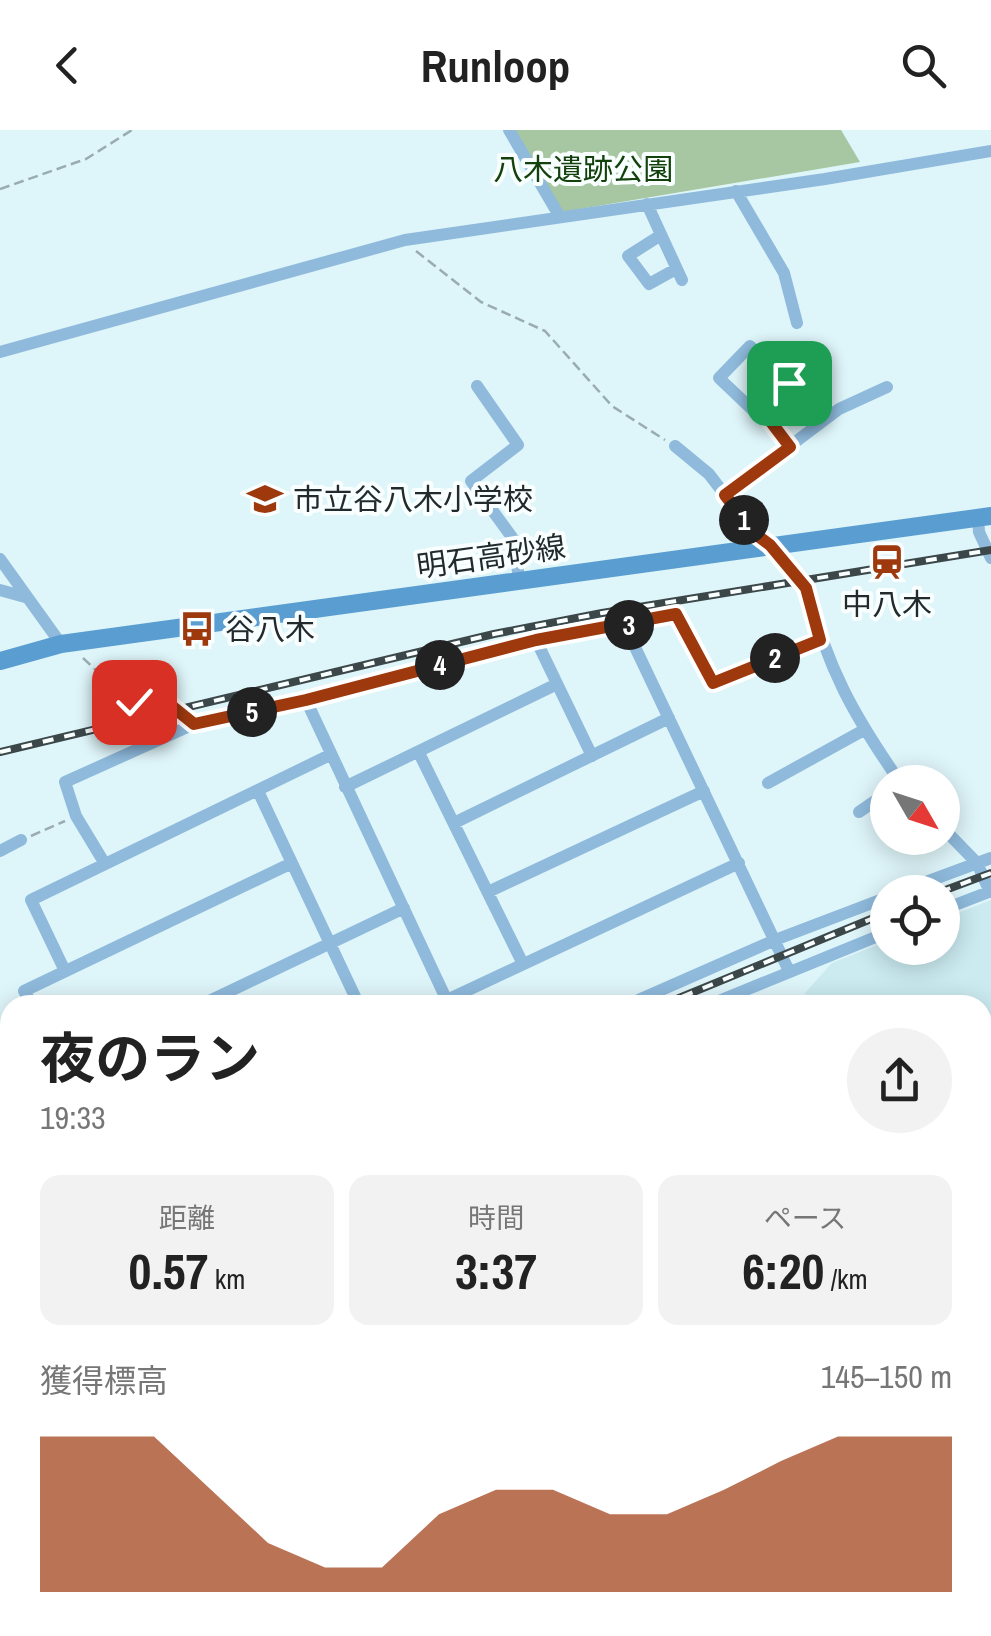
<!DOCTYPE html>
<html lang="ja">
<head>
<meta charset="utf-8">
<style>
	:root { --surface:#fff; --page:#f2f2f2; --text:#222; --muted:#767676; --accent:#9e390e }
	body { margin:0; font-family:"Archivo Narrow","Noto Sans JP",sans-serif; background:var(--page); color:var(--text); height:100vh; display:flex; flex-direction:column; font-size:38px; white-space:nowrap }
	* { box-sizing:border-box; margin:0 }
	p { font-size:32px; color:var(--muted) }
	.icon { flex:none; width:55px; height:55px; fill:none; stroke:currentColor; stroke-width:2; stroke-linecap:round; stroke-linejoin:round }
	.map { position:relative; flex:1; overflow:hidden }
	.panel { position:absolute; left:0px; top:865px; width:992px; height:642px; display:flex; flex-direction:column; background:var(--surface); border-radius:30px 30px 0 0; box-shadow:0 5px 25px #0003 }
	.panel>* { flex:none }
	.needle { width:65px; rotate:129deg }
	.buttons { position:absolute; left:870px; top:635px; display:grid; gap:20px }
	.buttons a { display:grid; place-items:center; width:90px; height:90px; border-radius:50%; background:var(--surface); box-shadow:0 5px 25px #0003; font-size:50px }
	.pin { position:absolute; display:grid; place-items:center; width:85px; height:85px; color:#fff; margin:-42px; border-radius:20px; box-shadow:0 5px 15px #0006 }
	.km { position:absolute; width:50px; height:50px; margin:-25px; border-radius:50%; background:#222; color:#fff; font-size:28px; line-height:50px; text-align:center }
	.round { display:grid; place-items:center; flex:none; width:105px; height:105px; border-radius:52px; background:var(--page) }
	.overview { display:flex; align-items:center; justify-content:space-between; height:170px; padding:0 40px }
	h1 { font-size:55px; font-weight:700; line-height:75px }
	.stats { display:grid; grid-template-columns:repeat(3,1fr); gap:15px; height:170px; padding:10px 40px }
	.stats div { display:grid; align-content:center; border-radius:20px; background:var(--page); text-align:center }
	.stats b { font-size:50px; font-weight:700 }
	.stats small { font-size:28px; font-weight:400 }
	.stats p { font-size:28px }
	.chart { height:280px; padding:20px 40px }
	.chart p { display:flex; justify-content:space-between }
	.chart svg { width:100%; height:180px; margin-top:10px; fill:var(--accent); opacity:.7 }
	header { display:flex; justify-content:space-between; align-items:center; height:130px; padding:0 40px; background:var(--surface); font-size:45px; font-weight:700 }
	.map>svg:first-child { display:block }
	.built { fill:#cbebf1 }
	.green { fill:#a7c7a2 }
	.lines { fill:none; stroke-linecap:round; stroke-linejoin:round }
	.river { stroke:#a4aeed; stroke-width:22 }
	.path { stroke:#9aacaf; stroke-width:2.5; stroke-dasharray:10 5; stroke-linecap:butt }
	.minor { stroke:#8fbadc; stroke-width:12 }
	.tertiary { stroke:#8fbadc; stroke-width:15 }
	.secondary { stroke:#5a9ed1; stroke-width:18 }
	.trunk { stroke:#2280bc; stroke-width:20 }
	.rail-casing { stroke:#3c4749; stroke-width:8 }
	.rail { stroke:#f9feff; stroke-width:4; stroke-dasharray:11; stroke-linecap:butt }
	.route-casing { stroke:#fff; stroke-width:20 }
	.route { stroke:#9e390e; stroke-width:12 }
	.labels { text-anchor:middle; dominant-baseline:central; stroke-width:8; stroke-linejoin:round; paint-order:stroke }
	.park-label { font-size:30px; fill:#12410b; stroke:#f9feff }
	.poi-label { font-size:30px; fill:#222a2c; stroke:#f9feff; text-anchor:start }
	.street-label { font-size:30px; fill:#222a2c; stroke:#f9feff }
</style>
</head>
<body>
<header><svg class="icon" aria-label="back" viewBox="0 0 24 24"><path d="M15 5l-7 7 7 7"/></svg>Runloop<svg class="icon" aria-label="search" viewBox="0 0 24 24"><circle cx="10" cy="10" r="6"/><path d="M15 15l6 6"/></svg></header>
<div class="map">
<svg width="991" height="1506" viewBox="0 0 991 1506">
	<rect width="100%" height="100%" fill="#def5f9"/>
	<path class="built" d="M991,770V1196L989,1198L982,1194V875H809L805,863L832,833L887,811L888,818H942L943,789Z"/>
	<path class="green" d="M514,0H841L860,32L562,82Z"/>
	<g class="lines">
		<path class="river" d="M0,1188L10,1193
			M203,1498L205,1506"/>
		<path class="path" d="M0,59L86,29L132,0
			M416,121L481,172L545,201L612,276L665,310
			M784,431L799,447
			M83,528L122,565L134,572L163,569L183,585
			M31,706L65,691
			M0,933L10,935
			M0,1412L10,1423
			M56,1498V1506"/>
		<path class="minor" d="M509,0L560,87
			M736,61L784,143L797,193
			M647,74L682,150
			M661,105L628,126L649,154L676,139
			M0,222L405,110L825,49L991,21
			M477,256L518,315L471,351L514,410L519,450
			M765,284L789,253L750,216L719,248L762,289L765,284L790,317
			M675,316L709,344L754,403L770,415
			M725,365L839,279L887,257
			M978,388L979,402L991,428
			M0,429L61,514
			M807,458C827,538 854,586 900,652
			M0,460L25,467
			M625,496L789,841
			M536,510L592,626
			M306,570L449,875
			M419,623L523,834
			M768,653L864,600
			M345,657L557,554
			M258,661L359,875
			M859,682L888,662
			M454,693L669,588
			M942,697L977,733L990,762
			M0,721L21,710
			M105,734L76,686L65,652L194,594L306,570L536,510L625,496L676,484L713,553L820,510
			M488,762L704,661
			M899,762L991,728
			M942,780L991,761
			M65,841L31,770L330,625
			M447,870L739,733
			M33,875L24,861L292,733
			M201,875L404,778
			M627,875L775,810L888,767
			M709,875L888,802
			M0,1160L10,1165
			M982,1220L991,1209
			M0,1233L10,1229
			M5,1479L10,1486
			M19,1498L22,1506
			M174,1498V1506
			M233,1498V1506
			M485,1498L490,1506
			M930,1498L934,1506
			M496,1506L537,1498
			M703,1506L747,1498"/>
		<path class="tertiary" d="M0,1056L10,1067
			M345,1498L351,1506"/>
		<path class="secondary" d="M0,531L61,514L991,386"/>
		<path class="trunk" d="M982,1422L991,1420
			M982,1438L991,1436
			M550,1506L594,1498
			M630,1506L675,1498"/>
		<defs>
			<path id="rail" d="M0,622L494,504L602,483L991,420
				M940,762L991,743
				M662,875L888,782
				M0,1204L10,1199"/>
		</defs>
		<use href="#rail" class="rail-casing"/>
		<use href="#rail" class="rail"/>
	</g>
	<g class="lines">
		<defs>
			<path id="route" d="M134,572L163,569L194,594L306,570L536,510L676,484L713,553L820,510L806,458L770,415L754,403L725,365L790,317L765,284L789,253"/>
		</defs>
		<use href="#route" class="route-casing"/>
		<use href="#route" class="route"/>
	</g>
	<defs>
		<symbol id="school-bare" viewBox="-9 -9 18 18"><path d="M0-5L7-2L0 1L-7-2ZM-4 1L0 2.5L4 1V4Q0 6-4 4Z" fill="#9e390e" stroke="#f9feff" stroke-width="2.5" paint-order="stroke"/></symbol>
		<symbol id="station-bare" viewBox="-9 -9 18 18"><path d="M-3-6H3Q5-6 5-4V2Q5 4 3 4L4.5 6H3L1.5 4h-3L-3 6H-4.5L-3 4Q-5 4-5 2V-4Q-5-6-3-6ZM-3.5-4v3h7v-3ZM-3.5 1v1.5H-2V1ZM2 1v1.5H3.5V1Z" fill="#9e390e" stroke="#f9feff" stroke-width="2.5" paint-order="stroke"/></symbol>
		<symbol id="bus-bare" viewBox="-9 -9 18 18"><path d="M-5-6H5V4H4V6H2V4H-2V6H-4V4H-5ZM-3.5-4V0h7V-4ZM-3.5 1.2v1.5H-2V1.2ZM2 1.2v1.5H3.5V1.2Z" fill="#9e390e" stroke="#f9feff" stroke-width="2.5" paint-order="stroke"/></symbol>
	</defs>
	<g fill-rule="evenodd">
		<use href="#school-bare" x="240" y="344" width="50" height="50"/>
		<use href="#station-bare" x="862" y="407" width="50" height="50"/>
		<use href="#bus-bare" x="172" y="474" width="50" height="50"/>
	</g>
	<g class="labels">
		<g class="park-label">
			<text x="583" y="39">八木遺跡公園</text>
		</g>
		<g class="poi-label">
			<text x="293" y="369">市立谷八木小学校</text>
			<text x="887" y="474" text-anchor="middle">中八木</text>
			<text x="225" y="499">谷八木</text>
		</g>
		<g class="street-label">
			<text transform="translate(491 426) rotate(-8)">明石高砂線</text>
		</g>
	</g>
</svg>
<div class="buttons">
<a><svg class="needle" viewBox="-14 -14 28 28"><path d="M0-13l5 13h-10z" fill="#e53935"/><path d="M0 13l5-13h-10z" fill="#767676"/></svg></a>
<a><svg class="icon" aria-label="locate" viewBox="0 0 24 24"><circle cx="12" cy="12" r="6"/><path d="M12 2v4M12 18v4M2 12h4M18 12h4"/></svg></a>
</div>
<div class="pin" style="left:789px;top:253px;background:#1e9e55"><svg class="icon" aria-label="arrive" viewBox="0 0 24 24"><path d="M6 21V4h12l-3 4 3 4H6"/></svg></div>
<div class="pin" style="left:134px;top:572px;background:#d93025"><svg class="icon" aria-label="check" viewBox="0 0 24 24"><path d="M5 12l5 5 9-10"/></svg></div>
<b class="km" style="left:744px;top:390px">1</b>
<b class="km" style="left:775px;top:528px">2</b>
<b class="km" style="left:629px;top:495px">3</b>
<b class="km" style="left:440px;top:535px">4</b>
<b class="km" style="left:252px;top:582px">5</b>
<section class="panel">
<div class="overview"><div><h1>夜のラン</h1><p>19:33</p></div><a class="round"><svg class="icon" aria-label="share" viewBox="0 0 24 24"><path d="M12 15V3M7 8l5-5 5 5M5 13v7h14v-7"/></svg></a></div>
<div class="stats">
<div><p>距離</p><b>0.57<small> km</small></b></div>
<div><p>時間</p><b>3:37</b></div>
<div><p>ペース</p><b>6:20<small> /km</small></b></div>
</div>
<div class="chart"><p><span>獲得標高</span>145–150 m</p>
<svg viewBox="0 0 160 44" preserveAspectRatio="none"><path d="M0 44V6L10 6L20 6L30 19L40 32L50 38L60 38L70 25L80 19L90 19L100 25L110 25L120 19L130 12L140 6L150 6L160 6V44z"/></svg>
</div>
</section>
</div>
</body>
</html>
